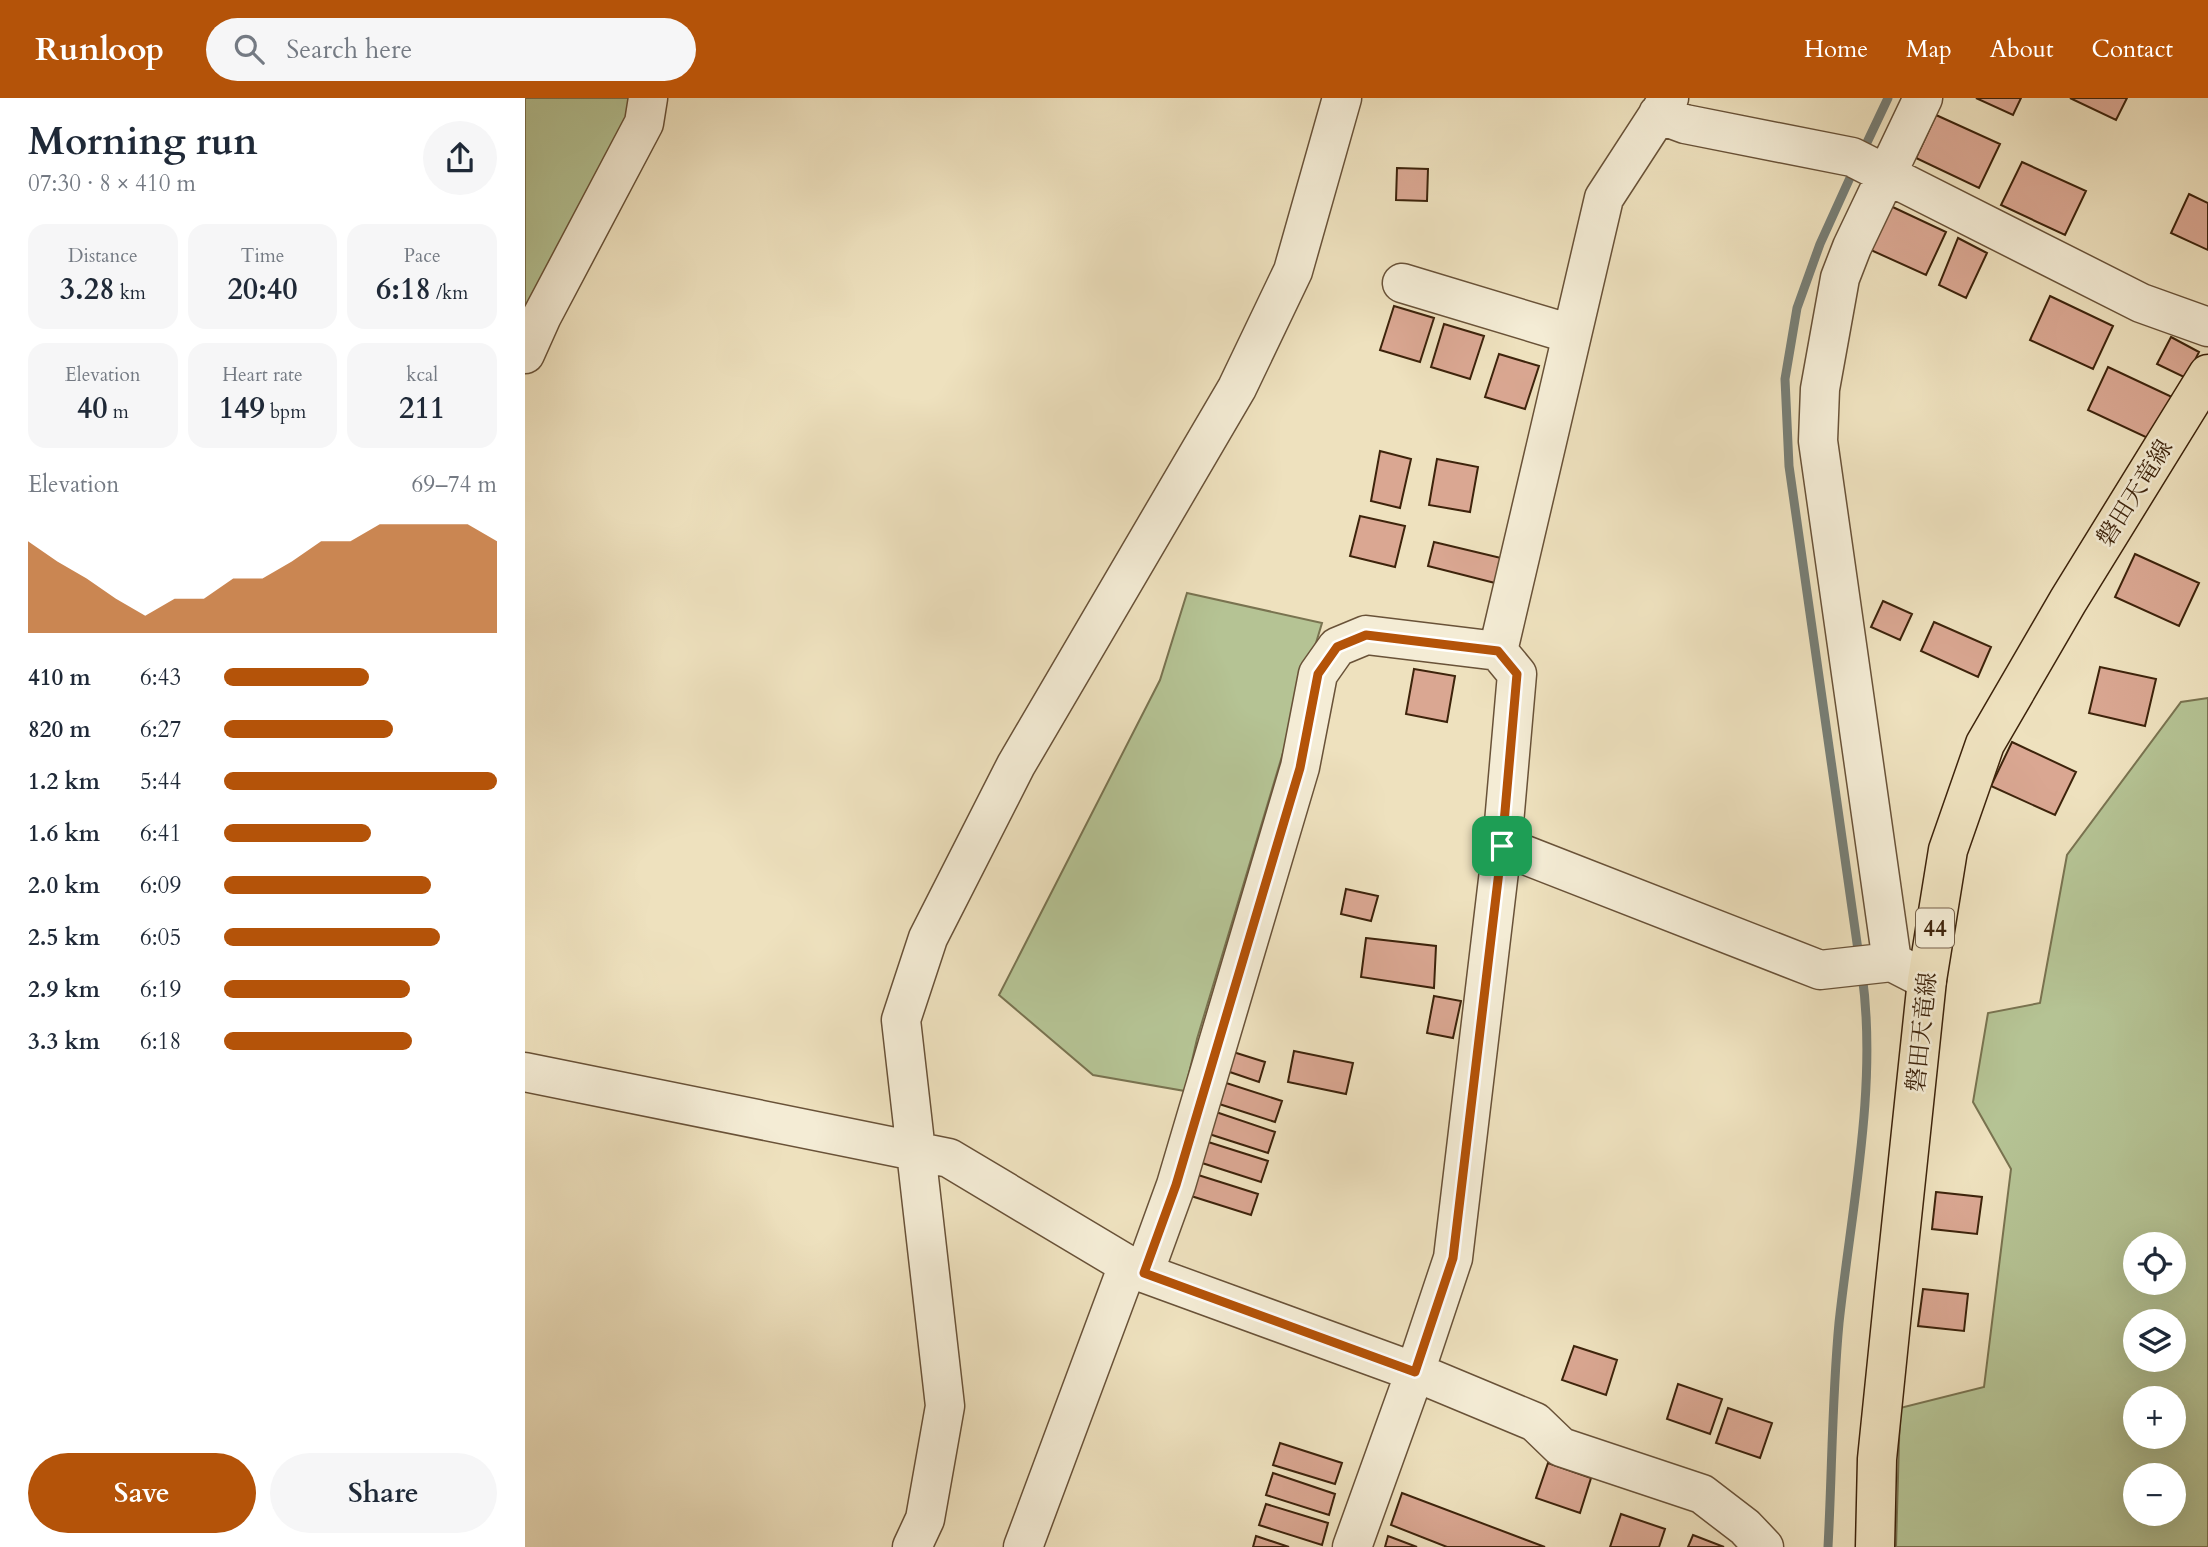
<!DOCTYPE html>
<html lang="en">
<head>
<meta charset="utf-8">
<style>
	:root { --surface:#fff; --page:#f6f6f7; --text:#1f2937; --muted:#747a83; --accent:#b45309 }
	body { margin:0; font-family:Cardo,"Noto Serif JP",serif; background:var(--page); color:var(--text); height:100vh; display:flex; flex-direction:column; font-size:26px; white-space:nowrap }
	* { box-sizing:border-box; margin:0 }
	p { font-size:23px; color:var(--muted) }
	.icon { flex:none; width:38px; height:38px; fill:none; stroke:currentColor; stroke-width:2; stroke-linecap:round; stroke-linejoin:round }
	.map { position:relative; flex:1; overflow:hidden }
	.details { display:flex; flex-direction:column; background:var(--surface); width:525px }
	.details>* { flex:none }
	.buttons { position:absolute; left:1598px; top:1134px; display:grid; gap:14px }
	.buttons a { display:grid; place-items:center; width:63px; height:63px; border-radius:50%; background:var(--surface); box-shadow:0 7px 28px #0002; font-size:35px }
	.pin { position:absolute; display:grid; place-items:center; width:60px; height:60px; color:#fff; margin:-30px; border-radius:14px; box-shadow:0 4px 10px #0006 }
	.round { display:grid; place-items:center; flex:none; width:74px; height:74px; border-radius:37px; background:var(--page) }
	.head { display:flex; align-items:center; justify-content:space-between; height:119px; padding:0 28px }
	h1 { font-size:38px; font-weight:700; line-height:52px }
	.stats { display:grid; grid-template-columns:repeat(3,1fr); gap:10px; height:119px; padding:7px 28px }
	.stats div { display:grid; align-content:center; border-radius:18px; background:var(--page); text-align:center }
	.stats b { font-size:30px; font-weight:700 }
	.stats small { font-size:19px; font-weight:400 }
	.stats p { font-size:19px }
	.chart { height:196px; padding:14px 28px }
	.chart p { display:flex; justify-content:space-between }
	.chart svg { width:100%; height:126px; margin-top:7px; fill:var(--accent); opacity:.7 }
	.action { display:flex; gap:14px; margin-top:auto; padding:14px 28px }
	.action a { flex:1; height:80px; border-radius:42px; background:var(--accent); color:#fff; font-size:28px; font-weight:700; line-height:80px; text-align:center }
	.action a+a { background:var(--page); color:var(--text) }
	ul { padding:0 28px; list-style:none; font-size:23px }
	li { display:grid; grid-template-columns:112px 84px 1fr; align-items:center; height:52px }
	li i { height:18px; border-radius:9px; background:var(--accent) }
	header { display:flex; align-items:center; gap:42px; box-sizing:border-box; height:98px; padding:0 35px; background:var(--accent); color:#fff }
	header strong { font-size:33px }
	nav { display:flex; gap:38px; margin-inline-start:auto; font-size:24px }
	.search { width:490px; height:63px; background:var(--page); display:flex; align-items:center; gap:18px; box-sizing:border-box; padding:0 24px; border-radius:38px; color:var(--muted); font-size:26px }
	main { display:flex; flex:1; min-height:0 }
	.map>svg:first-child { display:block }
	.green { fill:#b5c394; stroke:#797350; stroke-width:2; fill-rule:evenodd }
	.lines { fill:none; stroke-linecap:round; stroke-linejoin:round }
	.stream { stroke:#777e75; stroke-width:9 }
	.building { fill:#daa792; stroke:#3d230b; stroke-width:2 }
	.minor-casing { stroke:#695238; stroke-width:41 }
	.major-casing { stroke:#3d230b; stroke-width:41 }
	.minor { stroke:#f4ecd5; stroke-width:38 }
	.major { stroke:#eee1be; stroke-width:38 }
	.route-casing { stroke:#fff; stroke-width:14 }
	.route { stroke:#b45309; stroke-width:9 }
	.labels { text-anchor:middle; dominant-baseline:central; stroke-width:5; stroke-linejoin:round; paint-order:stroke }
	.shield { fill:#f4ecd5; stroke:#745f48; stroke-width:2 }
	.shield-label { font-size:23px; font-weight:bold; fill:#3d230b }
	.street-label { font-size:24px; fill:#3d230b; stroke:#f4ecd5 }
</style>
</head>
<body>
<header>
<strong>Runloop</strong>
<div class="search"><svg class="icon" aria-label="search" viewBox="0 0 24 24"><circle cx="10" cy="10" r="6"/><path d="M15 15l6 6"/></svg>Search here</div>
<nav><a>Home</a><a>Map</a><a>About</a><a>Contact</a></nav>
</header>
<main>
<section class="details">
<div class="head"><div><h1>Morning run</h1><p>07:30 · 8 × 410 m</p></div><a class="round"><svg class="icon" aria-label="share" viewBox="0 0 24 24"><path d="M12 15V3M7 8l5-5 5 5M5 13v7h14v-7"/></svg></a></div>
<div class="stats">
<div><p>Distance</p><b>3.28<small> km</small></b></div>
<div><p>Time</p><b>20:40</b></div>
<div><p>Pace</p><b>6:18<small> /km</small></b></div>
</div>
<div class="stats">
<div><p>Elevation</p><b>40<small> m</small></b></div>
<div><p>Heart rate</p><b>149<small> bpm</small></b></div>
<div><p>kcal</p><b>211</b></div>
</div>
<div class="chart"><p><span>Elevation</span>69–74 m</p>
<svg viewBox="0 0 160 44" preserveAspectRatio="none"><path d="M0 44V12L10 19L20 25L30 32L40 38L50 32L60 32L70 25L80 25L90 19L100 12L110 12L120 6L130 6L140 6L150 6L160 12V44z"/></svg>
</div>
<ul>
<li><b>410 m</b>6:43<i style="width:53%"></i></li>
<li><b>820 m</b>6:27<i style="width:62%"></i></li>
<li><b>1.2 km</b>5:44<i style="width:100%"></i></li>
<li><b>1.6 km</b>6:41<i style="width:54%"></i></li>
<li><b>2.0 km</b>6:09<i style="width:76%"></i></li>
<li><b>2.5 km</b>6:05<i style="width:79%"></i></li>
<li><b>2.9 km</b>6:19<i style="width:68%"></i></li>
<li><b>3.3 km</b>6:18<i style="width:69%"></i></li>
</ul>
<div class="action"><a>Save</a><a>Share</a></div>
</section>
<div class="map">
<svg width="1683" height="1449" viewBox="0 0 1683 1449">
	<rect width="100%" height="100%" fill="#eee1be"/>
	<filter id="stains"><feTurbulence type="fractalNoise" baseFrequency=".00286" numOctaves="4"/><feColorMatrix values="0 0 0 0 .2 0 0 0 0 .09 0 0 0 0 .02 0 0 0 .5 -.17"/></filter>
	<radialGradient id="worn" r=".72"><stop offset=".6" stop-color="#630" stop-opacity="0"/><stop offset="1" stop-color="#630" stop-opacity=".3"/></radialGradient>
	<path class="green" d="M0,0H116L0,228Z
		M662,495L797,525L672,941L660,993L568,977L474,897L635,582Z
		M1683,600V1449H1371L1375,1310L1459,1289L1486,1071L1448,1004L1463,915L1515,905L1542,757L1656,604ZM1610,1146H1648V1185H1610ZM1610,1223H1648V1262H1610ZM1610,1300H1648V1339H1610ZM1610,1377H1648V1416H1610Z"/>
	<g class="lines">
		<path class="stream" d="M1337,55L1363,0
			M1329,71L1295,146L1272,210L1260,281L1264,368L1334,859
			M1303,1449C1307,1375 1307,1299 1314,1225C1326,1113 1353,988 1337,876"/>
	</g>
	<path class="building" d="M1451,0H1496L1488,17Z
		M1545,0H1602L1591,22Z
		M1411,17L1475,46L1454,90L1391,60Z
		M1497,64L1561,93L1540,137L1476,107Z
		M872,70L903,71L902,103L871,102Z
		M1664,96L1683,105V152L1646,135Z
		M1357,104L1421,134L1401,177L1337,148Z
		M1433,140L1462,155L1441,200L1414,187Z
		M1525,198L1588,228L1568,271L1505,242Z
		M869,208L909,220L895,264L855,252Z
		M919,226L959,238L945,281L906,269Z
		M1646,239L1674,254L1661,280L1632,266Z
		M974,256L1014,268L1000,311L960,299Z
		M1583,269L1647,299L1627,342L1563,312Z
		M855,353L886,361L875,410L846,403Z
		M912,361L953,369L945,414L904,407Z
		M835,418L880,428L870,469L825,458Z
		M909,444L976,460L970,485L903,468Z
		M1610,456L1674,485L1654,528L1590,499Z
		M1358,503L1387,516L1375,542L1346,529Z
		M1409,524L1466,549L1453,579L1396,553Z
		M1575,569L1631,581L1620,628L1564,615Z
		M889,571L930,578L922,624L881,616Z
		M1487,644L1551,674L1530,717L1466,688Z
		M821,791L853,798L846,823L816,816Z
		M841,840L911,848L909,890L836,879Z
		M909,898L936,903L928,940L902,935Z
		M705,953L740,964L734,984L699,972Z
		M769,953L828,965L821,996L763,984Z
		M695,983L757,1003L750,1024L688,1004Z
		M688,1013L750,1034L743,1055L681,1035Z
		M680,1043L743,1063L736,1084L674,1064Z
		M670,1076L733,1096L726,1117L663,1097Z
		M1411,1094L1457,1099L1452,1136L1407,1131Z
		M1398,1191L1443,1196L1439,1233L1393,1228Z
		M1049,1248L1092,1262L1081,1297L1037,1282Z
		M1153,1286L1197,1301L1185,1336L1142,1321Z
		M1203,1310L1247,1325L1235,1360L1191,1345Z
		M755,1345L817,1365L810,1386L748,1367Z
		M1023,1365L1066,1380L1055,1415L1011,1400Z
		M748,1375L810,1396L804,1417L741,1397Z
		M877,1395L1020,1449H922L866,1427Z
		M741,1406L803,1425L797,1447L734,1427Z
		M1096,1416L1140,1431L1134,1449H1085Z
		M1168,1437L1199,1449H1163Z
		M731,1438L764,1449H728Z
		M863,1438L892,1449H860Z"/>
	<g class="lines">
		<defs>
			<path id="minor" d="M1398,0L1327,149L1315,180L1295,291L1293,343L1367,864L1402,882
				M1133,16L1160,26L1327,59L1616,205L1683,229
				M877,185L1046,236
				M0,256L17,218L119,25L123,0
				M973,553L1079,100L1144,0
				M977,748L1295,872L1367,864
				M0,974L424,1060L613,1173L890,1274L1010,1324L1036,1349L1177,1396L1220,1429L1239,1449
				M619,1175L651,1087L775,669L793,576L812,549L841,537L973,553L992,576L977,748L928,1160L890,1274L827,1449
				M387,1449L400,1421L420,1308L376,922L403,840L491,667L712,290L768,173L817,0
				M498,1449L603,1167"/>
			<path id="major" d="M1350,1449L1352,1361L1369,1195L1402,882L1423,752L1460,646L1543,503L1683,276"/>
		</defs>
		<use href="#minor" class="minor-casing"/>
		<use href="#major" class="major-casing"/>
		<use href="#minor" class="minor"/>
		<use href="#major" class="major"/>
	</g>
	<g class="lines">
		<defs>
			<path id="route" d="M841,537L973,553L992,576L977,748L928,1160L890,1274L619,1175L651,1087L775,670L793,576L812,549Z"/>
		</defs>
		<use href="#route" class="route-casing"/>
		<use href="#route" class="route"/>
	</g>
	<g class="labels">
		<rect class="shield" x="1391" y="810.5" width="38" height="39" rx="5"/>
		<g class="shield-label">
			<text x="1410" y="830">44</text>
		</g>
		<g class="street-label">
			<text transform="translate(1610 395) rotate(-58)">磐田天竜線</text>
			<text transform="translate(1397 934) rotate(-84)">磐田天竜線</text>
		</g>
	</g>
	<rect width="100%" height="100%" filter="url(#stains)"/>
	<rect width="100%" height="100%" fill="url(#worn)"/>
</svg>
<div class="buttons">
<a><svg class="icon" aria-label="locate" viewBox="0 0 24 24"><circle cx="12" cy="12" r="6"/><path d="M12 2v4M12 18v4M2 12h4M18 12h4"/></svg></a>
<a><svg class="icon" aria-label="layers" viewBox="0 0 24 24"><path d="M12 4l9 5-9 5-9-5zM3 14l9 5 9-5"/></svg></a>
<a>+</a>
<a>−</a>
</div>
<div class="pin" style="left:977px;top:748px;background:#1e9e55"><svg class="icon" aria-label="arrive" viewBox="0 0 24 24"><path d="M6 21V4h12l-3 4 3 4H6"/></svg></div>
</div>
</main>
</body>
</html>
